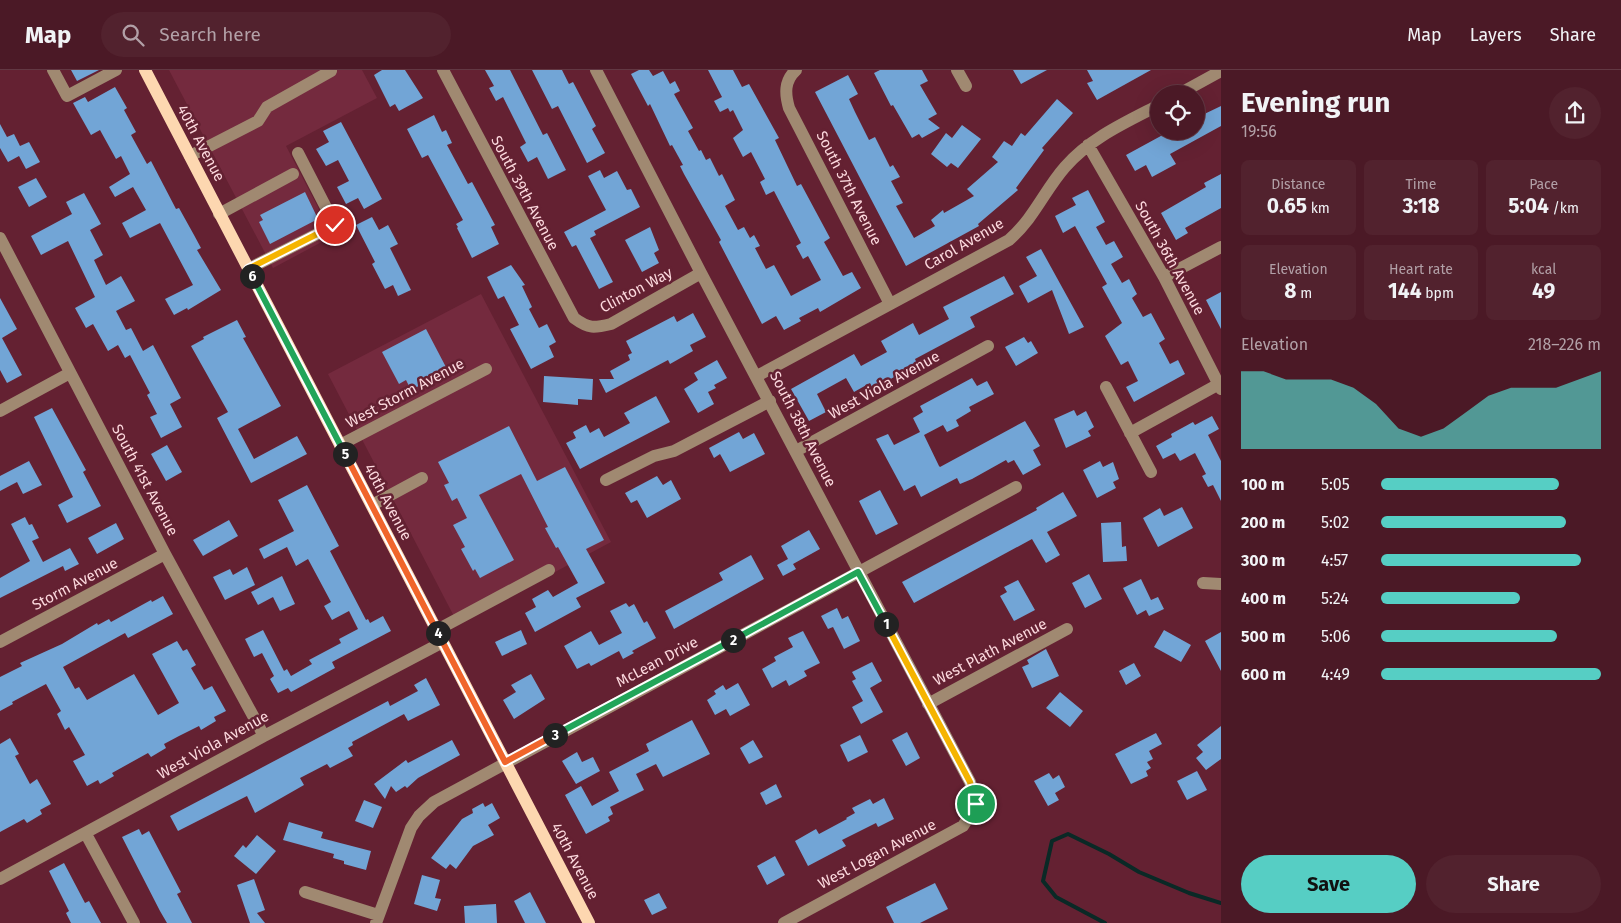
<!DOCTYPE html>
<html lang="en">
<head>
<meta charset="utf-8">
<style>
	:root { --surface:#4b1926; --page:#52222e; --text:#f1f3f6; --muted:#b2a0a7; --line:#623843; --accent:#56cec4 }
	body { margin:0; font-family:"Fira Sans",sans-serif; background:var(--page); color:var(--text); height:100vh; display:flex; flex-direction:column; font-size:19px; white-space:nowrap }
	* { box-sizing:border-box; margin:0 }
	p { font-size:16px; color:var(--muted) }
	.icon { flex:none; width:28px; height:28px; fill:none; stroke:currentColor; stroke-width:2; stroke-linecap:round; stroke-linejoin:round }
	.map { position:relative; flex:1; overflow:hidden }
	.drawer { display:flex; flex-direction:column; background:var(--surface); width:400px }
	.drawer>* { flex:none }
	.tools { position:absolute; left:1150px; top:15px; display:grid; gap:10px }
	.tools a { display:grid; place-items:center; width:55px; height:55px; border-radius:50%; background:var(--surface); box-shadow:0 5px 20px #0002,0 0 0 1px var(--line); font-size:25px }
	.pin { position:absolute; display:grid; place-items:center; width:42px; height:42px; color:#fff; margin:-21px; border:2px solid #fff; border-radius:50%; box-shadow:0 1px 5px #0007 }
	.km { position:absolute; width:25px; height:25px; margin:-12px; border-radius:50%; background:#222; color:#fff; font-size:14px; line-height:25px; text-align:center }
	.round { display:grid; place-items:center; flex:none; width:52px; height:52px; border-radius:26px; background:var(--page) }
	.headline { display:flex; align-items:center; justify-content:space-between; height:85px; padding:0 20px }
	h1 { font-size:28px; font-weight:700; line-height:38px }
	.metrics { display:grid; grid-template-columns:repeat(3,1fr); gap:8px; height:85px; padding:5px 20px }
	.metrics div { display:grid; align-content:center; border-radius:8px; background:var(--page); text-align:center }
	.metrics b { font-size:21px; font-weight:700 }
	.metrics small { font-size:14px; font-weight:400 }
	.metrics p { font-size:14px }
	.chart { height:140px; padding:10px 20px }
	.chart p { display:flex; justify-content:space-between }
	.chart svg { width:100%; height:90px; margin-top:5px; fill:var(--accent); opacity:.7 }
	.cta { display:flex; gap:10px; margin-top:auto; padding:10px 20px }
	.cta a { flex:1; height:58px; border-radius:30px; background:var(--accent); color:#111; font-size:20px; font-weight:700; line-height:58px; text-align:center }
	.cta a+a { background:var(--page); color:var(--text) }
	ul { padding:0 20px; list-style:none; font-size:16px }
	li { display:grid; grid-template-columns:80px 60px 1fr; align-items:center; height:38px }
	li i { height:12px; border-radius:6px; background:var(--accent) }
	header { display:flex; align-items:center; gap:30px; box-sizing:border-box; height:70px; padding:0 25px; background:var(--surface); border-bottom:1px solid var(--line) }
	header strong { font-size:24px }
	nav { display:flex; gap:28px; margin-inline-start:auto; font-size:18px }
	.search { width:350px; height:45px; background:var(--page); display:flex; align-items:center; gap:12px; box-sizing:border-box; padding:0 18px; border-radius:28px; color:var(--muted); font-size:19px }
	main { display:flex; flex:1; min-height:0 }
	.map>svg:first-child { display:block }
	.built { fill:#742a3e }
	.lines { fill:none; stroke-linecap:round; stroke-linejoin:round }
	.stream { stroke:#0a2926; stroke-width:4 }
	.building { fill:#72a5d6 }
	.minor { stroke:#a08971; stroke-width:12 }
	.major { stroke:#fdd7b0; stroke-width:12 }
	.split-1-casing { stroke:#fff; stroke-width:10 }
	.split-2-casing { stroke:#fff; stroke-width:10 }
	.split-3-casing { stroke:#fff; stroke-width:10 }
	.split-4-casing { stroke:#fff; stroke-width:10 }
	.split-5-casing { stroke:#fff; stroke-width:10 }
	.split-6-casing { stroke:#fff; stroke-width:10 }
	.split-7-casing { stroke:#fff; stroke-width:10 }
	.split-1 { stroke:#f5b400; stroke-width:6 }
	.split-2 { stroke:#22a559; stroke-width:6 }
	.split-3 { stroke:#22a559; stroke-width:6 }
	.split-4 { stroke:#f0652b; stroke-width:6 }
	.split-5 { stroke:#f0652b; stroke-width:6 }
	.split-6 { stroke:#22a559; stroke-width:6 }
	.split-7 { stroke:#f5b400; stroke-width:6 }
	.labels { text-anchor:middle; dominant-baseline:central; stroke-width:5; stroke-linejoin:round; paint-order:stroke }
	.street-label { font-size:15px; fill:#fcd9de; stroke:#642132 }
</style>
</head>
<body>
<header>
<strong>Map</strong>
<div class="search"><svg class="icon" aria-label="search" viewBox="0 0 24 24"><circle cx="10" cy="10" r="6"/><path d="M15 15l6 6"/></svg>Search here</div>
<nav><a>Map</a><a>Layers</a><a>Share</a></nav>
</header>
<main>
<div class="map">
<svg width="1221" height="853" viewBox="0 0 1221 853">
	<rect width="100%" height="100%" fill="#642132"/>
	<path class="built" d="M169,0H362L377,28L286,76L333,166L273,198Z
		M481,224L611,472L458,554L328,304Z"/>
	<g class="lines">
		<path class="stream" d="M1105,853L1056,827L1043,811L1052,771L1068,764L1109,784L1139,802L1189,823L1221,833"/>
	</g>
	<path class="building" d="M71,0H99L77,11Z
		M382,0H405L423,28L399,41L395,34L390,37L374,5Z
		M485,0H510L543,65L547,63L566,100L548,109L537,87L528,92L520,77L526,73L503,27L496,31L489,18L494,16Z
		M532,0H562L569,14L573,12L596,56L592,59L605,83L587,93L558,36L552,39Z
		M639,0H649L653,6L663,1L670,14L675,11L680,21L674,24L693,58L688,61L699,81L701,80L706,90L710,88L719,106L722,104L735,130L725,136L738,160L744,157L750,168L754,165L760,176L755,178L766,199L774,195L791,226L821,210L808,186L803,189L796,176L801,173L774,121L766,125L760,112L765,109L751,82L743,87L733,68L743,60L733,40L730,42L728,38L720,42L714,31L722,27L708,0H733L742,17L749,14L779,68L775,70L797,116L801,114L830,168L824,172L843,206L852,202L861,218L820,242L818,238L799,248L801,251L784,260L776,246L762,254L719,172L721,170L684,104L680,96L683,95L672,75L670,76L650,34L648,36L631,4Z
		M880,0H922L928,11L920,15L937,44L928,49L940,58L922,68L919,64L912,68L893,35L891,36L874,3Z
		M1013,0H1047L1021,14Z
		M1087,0H1151L1097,30L1087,13L1093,11Z
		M848,5L858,24L849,29L855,42L869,70L875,67L890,97L893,95L900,107L891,111L903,133L896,136L914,168L935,156L931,150L943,140L944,143L974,126L967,119L998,92L992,87L1004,71L1012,76L1021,63L1025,66L1057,29L1073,43L1042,78L1044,80L1016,118L1018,120L978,154L979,156L906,196L815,22Z
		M115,17L127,38L124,40L136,62L131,65L147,94L151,91L176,139L179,138L194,165L201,178L197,180L221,220L188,240L187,238L174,245L165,229L193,215L160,153L130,168L122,153L146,140L133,117L115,127L109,117L130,104L121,86L116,89L100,60L91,65L73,33L85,27L88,32Z
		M1221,36V56L1170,84L1176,94L1152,107L1146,95L1135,101L1126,85L1170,61H1196V48Z
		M434,45L442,62L446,60L452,73L447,75L468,114L472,112L495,155L491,157L499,174L472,188L457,158L458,157L456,154L463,150L428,85L422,88L407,59Z
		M341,52L382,129L364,139L358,128L346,134L337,117L349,111L338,90L326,96L316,79L329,72L323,61Z
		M0,54L7,67L14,64L20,76L29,72L40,92L26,99L19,86L8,92L0,78Z
		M962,55L981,69L958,98L951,93L947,97L931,84L946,63L952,68Z
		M600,100L604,108L617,101L627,120L631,119L640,137L594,161L596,165L590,168L613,212L599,219L576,175L572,177L564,162L606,140L588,106Z
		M1221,104V138L1185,158L1188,163L1176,170L1161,143L1206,117L1204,113Z
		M36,108L47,127L29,137L18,117Z
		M1088,120L1105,152L1096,157L1106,175L1114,171L1123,187L1111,194L1122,213L1129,209L1137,224L1132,228L1143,247L1151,243L1165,269L1159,273L1170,294L1178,290L1185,304L1134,332L1126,317L1138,311L1128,291L1121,295L1105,266L1122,253L1102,217L1107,214L1075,156L1063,163L1055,146L1076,135L1072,128Z
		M305,122L318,149L270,174L259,152L263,150L260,145Z
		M84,123L101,154L90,160L103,185L94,190L106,215L121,206L135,231L116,241L126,260L131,258L143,281L153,275L181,328L170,334L182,357L161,368L150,347L157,344L147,325L150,323L130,285L125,288L118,275L108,281L93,254L86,258L75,238L95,227L68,171L41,185L31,166L72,144L66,132Z
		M372,147L379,160L388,155L398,174L390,178L411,220L398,226L393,215L385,219L372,194L375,192L356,155Z
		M650,157L659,180L654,183L659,193L642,202L625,170Z
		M1041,179L1084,257L1069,264L1052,220L1028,233L1019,216L1037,206L1026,187Z
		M511,195L525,215L522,216L532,237L529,239L539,258L547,254L556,272L549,276L554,287L531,299L510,259L519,255L504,226L498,229L487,207Z
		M1004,206L1014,224L970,247L975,257L915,289L917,294L873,319L870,313L854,322L846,308L817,324L826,342L809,351L791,319L854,284L861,296L887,282L881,271L913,253L919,265L949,249L943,237Z
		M1221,222V259L1206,230Z
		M0,228L17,259L2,268L22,305L7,313L0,300Z
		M693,243L706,267L690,275L693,281L670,294L668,290L606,323L599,309H614L610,301L630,290L628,285L632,283L626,271L674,246L677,252Z
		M237,250L246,267L243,268L281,336L238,359L254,389L297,366L307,384L251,413L217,348L228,342L191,276L204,269L203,267Z
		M426,259L448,301L411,320L406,310L399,314L382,282Z
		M1024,267L1028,273L1031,271L1038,283L1016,296L1005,277Z
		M717,290L727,308L714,315L716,318L708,322L714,334L698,343L684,319L698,310L694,303Z
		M544,306L593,309L592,330L578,329V335L543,332Z
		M972,308L977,316L987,311L994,324L969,337L971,341L956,350L959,356L947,362L943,355L924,365L939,396L940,397L1025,351L1040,376L1033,380L1041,395L1023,405L1014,390L1008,393L1006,390L972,409L960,414L957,408L921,427L915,415L904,421L876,369L888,364L894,375L920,362L913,348L923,342L920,336Z
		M656,326L670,352L580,399L566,373L576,368L573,362L586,355L590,363L599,358L604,367L630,353L624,343Z
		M52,338L86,400L83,402L101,436L67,453L58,435L73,427L34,347Z
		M1074,340L1077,346L1086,341L1094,357L1088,361L1091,366L1066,378L1054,349Z
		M1212,346L1219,359L1208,365L1221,391V431L1213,415L1208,417L1202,406L1206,404L1195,383L1180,391L1175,383L1163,389L1156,376L1172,367L1171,364L1193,352L1195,355Z
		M509,356L537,411L565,397L604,470L586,479L605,513L576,528L581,537L535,562L525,543L536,537L532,529L548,520L553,527L578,513L558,477L556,478L545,458L548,457L521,404L479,425L514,490L480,508L475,499L473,501L461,479L465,477L453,455L467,448L457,428L452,431L444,415L449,413L438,392Z
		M739,362L743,369L754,363L765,384L730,402L720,384L714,388L709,378Z
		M167,375L182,402L166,411L151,384Z
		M29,391L42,415L23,424L17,412L0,421V406Z
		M1100,391L1103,397L1113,392L1119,409L1113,412L1116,418L1097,428L1083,400Z
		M657,406L663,415L671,410L681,429L647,448L637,430L631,433L625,423Z
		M307,415L339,476L330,481L366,550L368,549L370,553L383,546L391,561L332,592L335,598L291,622L288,618L278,623L270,609L274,606L262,583L254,587L245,569L263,560L284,601L287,599L291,606L312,594L309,590L341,573L339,569L358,559L349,541L332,550L324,536L331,532L308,489L296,496L287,477L264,489L259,479L294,461L278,430Z
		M880,420L898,454L876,465L859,431Z
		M1063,422L1077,446L1047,462L1060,485L1046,493L1032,469L914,533L902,512L1037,440L1036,438Z
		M1182,437L1193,458L1158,477L1143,448L1160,438L1164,446Z
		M25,447L29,455L32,454L39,468L32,471L43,492L70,478L79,494L65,501L63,496L0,528V508L30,491L11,454Z
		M229,450L238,466L203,486L193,470Z
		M1121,452L1122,477L1126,476L1127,491L1103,492L1101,453Z
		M116,453L124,469L97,484L88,468Z
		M809,460L820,479L793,494L796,499L783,506L777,495L788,489L781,476Z
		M751,485L764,509L674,559L665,541L723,510L719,503Z
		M247,497L255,515L225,530L213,507L230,499L233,505Z
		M1089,504L1102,529L1085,538L1072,513Z
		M282,506L295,534L280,541L273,527L258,535L251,522Z
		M1141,509L1151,530L1158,527L1164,539L1149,546L1146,540L1137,545L1123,518Z
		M1018,510L1035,540L1014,551L1000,526L1007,522L1004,517Z
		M163,526L173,544L128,568L125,563L63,597L75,619L79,617L87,630L134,604L158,645L179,633L152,584L177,571L183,581L187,579L196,595L191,598L204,620L212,616L226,641L214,647L216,651L201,660L199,656L179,666L164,674L166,678L151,687L148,683L112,703L114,706L100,714L98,710L87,716L73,691L85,685L69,657L65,660L57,644L61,641L46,614L12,632L13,634L0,641V607L22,596L20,593L62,574L97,553L98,555L109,549L111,552L151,530L152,532Z
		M626,533L629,537L634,534L644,553L647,551L656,568L632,581L634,583L623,589L619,581L591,596L589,593L577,599L564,576L591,561L599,575L622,563L610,541Z
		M837,538L842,549L848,546L860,571L844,579L833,557L828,559L821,546Z
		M521,560L527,574L502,586L495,572Z
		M1164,560L1191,575L1181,592L1154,577Z
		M803,561L820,593L804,601L807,606L789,616L786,610L772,618L762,599L776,591L774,587L793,577L788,568Z
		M1221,562V601L1205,571Z
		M1046,579L1059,606L1032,618L1022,597L1029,594L1027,590Z
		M872,592L882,611L870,618L883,642L861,654L852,637L863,631L852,611L856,609L852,602Z
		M1134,593L1141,606L1126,615L1119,601Z
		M531,604L545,629L514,649L503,630L516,622L511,615Z
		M426,608L440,635L408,651L404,644L352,672L353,675L348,678L353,686L330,698L327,694L300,708L304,715L255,743L247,726L178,761L170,746L388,631L390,636L418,621L414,615Z
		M738,613L750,635L730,646L726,639L715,645L707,630L716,624L714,621L723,615L726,620Z
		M1060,622L1083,641L1070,657L1046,638Z
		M692,650L710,684L663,707L656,694L636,704L644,720L610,737L613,744L608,747L610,751L586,764L565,725L581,716L592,736L619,721L609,702L649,681L646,674Z
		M1221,656V689L1206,700L1196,688L1203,682L1197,675Z
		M907,662L920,688L906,696L892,670Z
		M1156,663L1162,674L1149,681L1153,689L1147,692L1151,698L1146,701L1148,706L1131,714L1115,684Z
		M860,665L868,682L848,692L840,675Z
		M10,668L19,684L15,686L30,714L37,709L51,734L40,740L42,744L27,753L24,749L0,762V674Z
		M452,670L460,685L418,708L407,718L405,716L396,722L391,716L385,729L374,714L406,690L408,693Z
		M753,670L763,687L749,694L740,678Z
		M577,682L582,692L593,687L600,701L576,714L562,691Z
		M1197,701L1207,720L1187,730L1177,711Z
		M1049,703L1053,709L1059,705L1065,717L1055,723L1059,730L1048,736L1034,711Z
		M776,714L782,727L766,735L760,723Z
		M884,728L894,749L878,757L876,753L842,770L846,776L808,796L795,771L816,759L819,764L847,749L846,748L855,743L852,738L870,729L873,734Z
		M364,730L382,737L373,758L355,751Z
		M483,733L485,737L492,733L500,748L488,755L494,765L473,776L456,799L450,794L446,799L431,788L462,749L473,743L472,739Z
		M289,752L323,762L321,768L371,781L366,800L344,794V791L333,788L334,784L283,770Z
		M139,759L142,765L149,761L181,822L177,824L192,853H167L160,841L122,767Z
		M257,765L276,781L256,804L234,786L243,775L246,778Z
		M775,786L785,805L767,815L757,796Z
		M64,793L85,833L89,831L101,853H71L66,843L69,841L49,801Z
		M422,805L440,810L435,828L441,829L437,841L414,834Z
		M254,809L265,840L257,843L265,853H250L237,815Z
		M935,813L948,839L920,853H894L886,837Z
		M530,822L546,853H525L514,831Z
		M659,823L667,838L652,845L644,830Z
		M496,834L497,853H465L464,836Z"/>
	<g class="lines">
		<path class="minor" d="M53,0L67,26L116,0
			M443,0L574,248C589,259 594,258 611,254L701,203
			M596,0L701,203L970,712L977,734L963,756L784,853
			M796,0C784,11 785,24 789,38L890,234
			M957,0L966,16
			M1179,24L1221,1
			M1088,75L1164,207L1221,319
			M190,86L258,51L267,37L331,1
			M219,144L293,104
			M0,168L165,484L264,666
			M248,199L335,155L298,83
			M1164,207L1221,177
			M757,306L1009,170C1035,147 1044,121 1065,97C1090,68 1126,52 1159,35
			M1106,317L1151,402
			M0,341L70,303
			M1130,363L1219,314
			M340,375L486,299
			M796,381L988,276
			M606,410L654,386L674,381L770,331
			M372,435L422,408
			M1203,513L1221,514
			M437,560L549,500
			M0,572L165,484
			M928,634L1067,559
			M86,764L134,853
			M0,809L264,666L443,572
			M305,822L378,845
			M376,853L411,758L419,746L434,732L1016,417"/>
		<path class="major" d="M145,0L589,853"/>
	</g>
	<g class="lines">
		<defs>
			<path id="split-1" d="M886,554L970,712L976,734"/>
			<path id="split-2" d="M733,570L858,502L886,554"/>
			<path id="split-3" d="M555,665L733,570"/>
			<path id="split-4" d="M438,563L505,692L555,665"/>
			<path id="split-5" d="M345,384L438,563"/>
			<path id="split-6" d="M252,206L345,384"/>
			<path id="split-7" d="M252,206L248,199L335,155"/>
		</defs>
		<use href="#split-1" class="split-1-casing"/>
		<use href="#split-2" class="split-2-casing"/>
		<use href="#split-3" class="split-3-casing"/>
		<use href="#split-4" class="split-4-casing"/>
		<use href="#split-5" class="split-5-casing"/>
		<use href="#split-6" class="split-6-casing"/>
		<use href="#split-7" class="split-7-casing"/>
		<use href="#split-1" class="split-1"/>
		<use href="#split-2" class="split-2"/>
		<use href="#split-3" class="split-3"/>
		<use href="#split-4" class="split-4"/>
		<use href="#split-5" class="split-5"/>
		<use href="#split-6" class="split-6"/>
		<use href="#split-7" class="split-7"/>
	</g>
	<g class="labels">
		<g class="street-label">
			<text transform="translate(201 73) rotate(62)">40th Avenue</text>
			<text transform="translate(849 118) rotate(63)">South 37th Avenue</text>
			<text transform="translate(525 123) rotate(62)">South 39th Avenue</text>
			<text transform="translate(964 174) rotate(-30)">Carol Avenue</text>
			<text transform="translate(1170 188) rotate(61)">South 36th Avenue</text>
			<text transform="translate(636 220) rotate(-28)">Clinton Way</text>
			<text transform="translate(884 315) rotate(-29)">West Viola Avenue</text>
			<text transform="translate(405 323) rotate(-28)">West Storm Avenue</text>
			<text transform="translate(803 359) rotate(63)">South 38th Avenue</text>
			<text transform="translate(145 410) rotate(62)">South 41st Avenue</text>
			<text transform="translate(388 432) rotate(62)">40th Avenue</text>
			<text transform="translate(75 514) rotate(-28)">Storm Avenue</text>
			<text transform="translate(990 582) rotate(-28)">West Plath Avenue</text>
			<text transform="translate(657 592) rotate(-28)">McLean Drive</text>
			<text transform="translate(213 675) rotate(-29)">West Viola Avenue</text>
			<text transform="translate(877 784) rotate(-28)">West Logan Avenue</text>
			<text transform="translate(575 791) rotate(62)">40th Avenue</text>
		</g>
	</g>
</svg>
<div class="tools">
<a><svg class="icon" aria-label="locate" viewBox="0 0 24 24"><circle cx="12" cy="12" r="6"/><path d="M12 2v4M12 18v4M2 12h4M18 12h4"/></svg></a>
</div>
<div class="pin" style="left:976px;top:734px;background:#1e9e55"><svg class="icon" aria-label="arrive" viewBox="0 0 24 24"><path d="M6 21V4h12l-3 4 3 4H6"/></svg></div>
<div class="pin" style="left:335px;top:155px;background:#d93025"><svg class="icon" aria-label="check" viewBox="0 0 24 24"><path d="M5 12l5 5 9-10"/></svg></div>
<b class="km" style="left:886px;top:554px">1</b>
<b class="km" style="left:733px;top:570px">2</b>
<b class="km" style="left:555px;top:665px">3</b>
<b class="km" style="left:438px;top:563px">4</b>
<b class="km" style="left:345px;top:384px">5</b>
<b class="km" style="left:252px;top:206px">6</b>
</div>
<section class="drawer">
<div class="headline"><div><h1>Evening run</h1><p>19:56</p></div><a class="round"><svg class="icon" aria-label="share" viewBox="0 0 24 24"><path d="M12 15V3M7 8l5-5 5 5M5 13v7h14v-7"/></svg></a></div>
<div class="metrics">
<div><p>Distance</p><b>0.65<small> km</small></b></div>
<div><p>Time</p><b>3:18</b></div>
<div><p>Pace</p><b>5:04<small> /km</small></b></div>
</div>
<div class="metrics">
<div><p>Elevation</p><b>8<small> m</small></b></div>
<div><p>Heart rate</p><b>144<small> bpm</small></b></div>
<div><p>kcal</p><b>49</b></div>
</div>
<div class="chart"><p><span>Elevation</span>218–226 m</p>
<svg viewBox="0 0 160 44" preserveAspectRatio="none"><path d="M0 44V6L10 6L20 10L30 10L40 10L50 14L60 22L70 34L80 38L90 34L100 26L110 18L120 14L130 14L140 14L150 10L160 6V44z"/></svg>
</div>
<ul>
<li><b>100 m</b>5:05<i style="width:81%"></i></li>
<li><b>200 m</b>5:02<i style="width:84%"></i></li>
<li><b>300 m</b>4:57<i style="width:91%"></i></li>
<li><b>400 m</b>5:24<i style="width:63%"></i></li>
<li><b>500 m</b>5:06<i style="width:80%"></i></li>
<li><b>600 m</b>4:49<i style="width:100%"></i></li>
</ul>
<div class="cta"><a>Save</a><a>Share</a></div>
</section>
</main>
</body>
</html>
